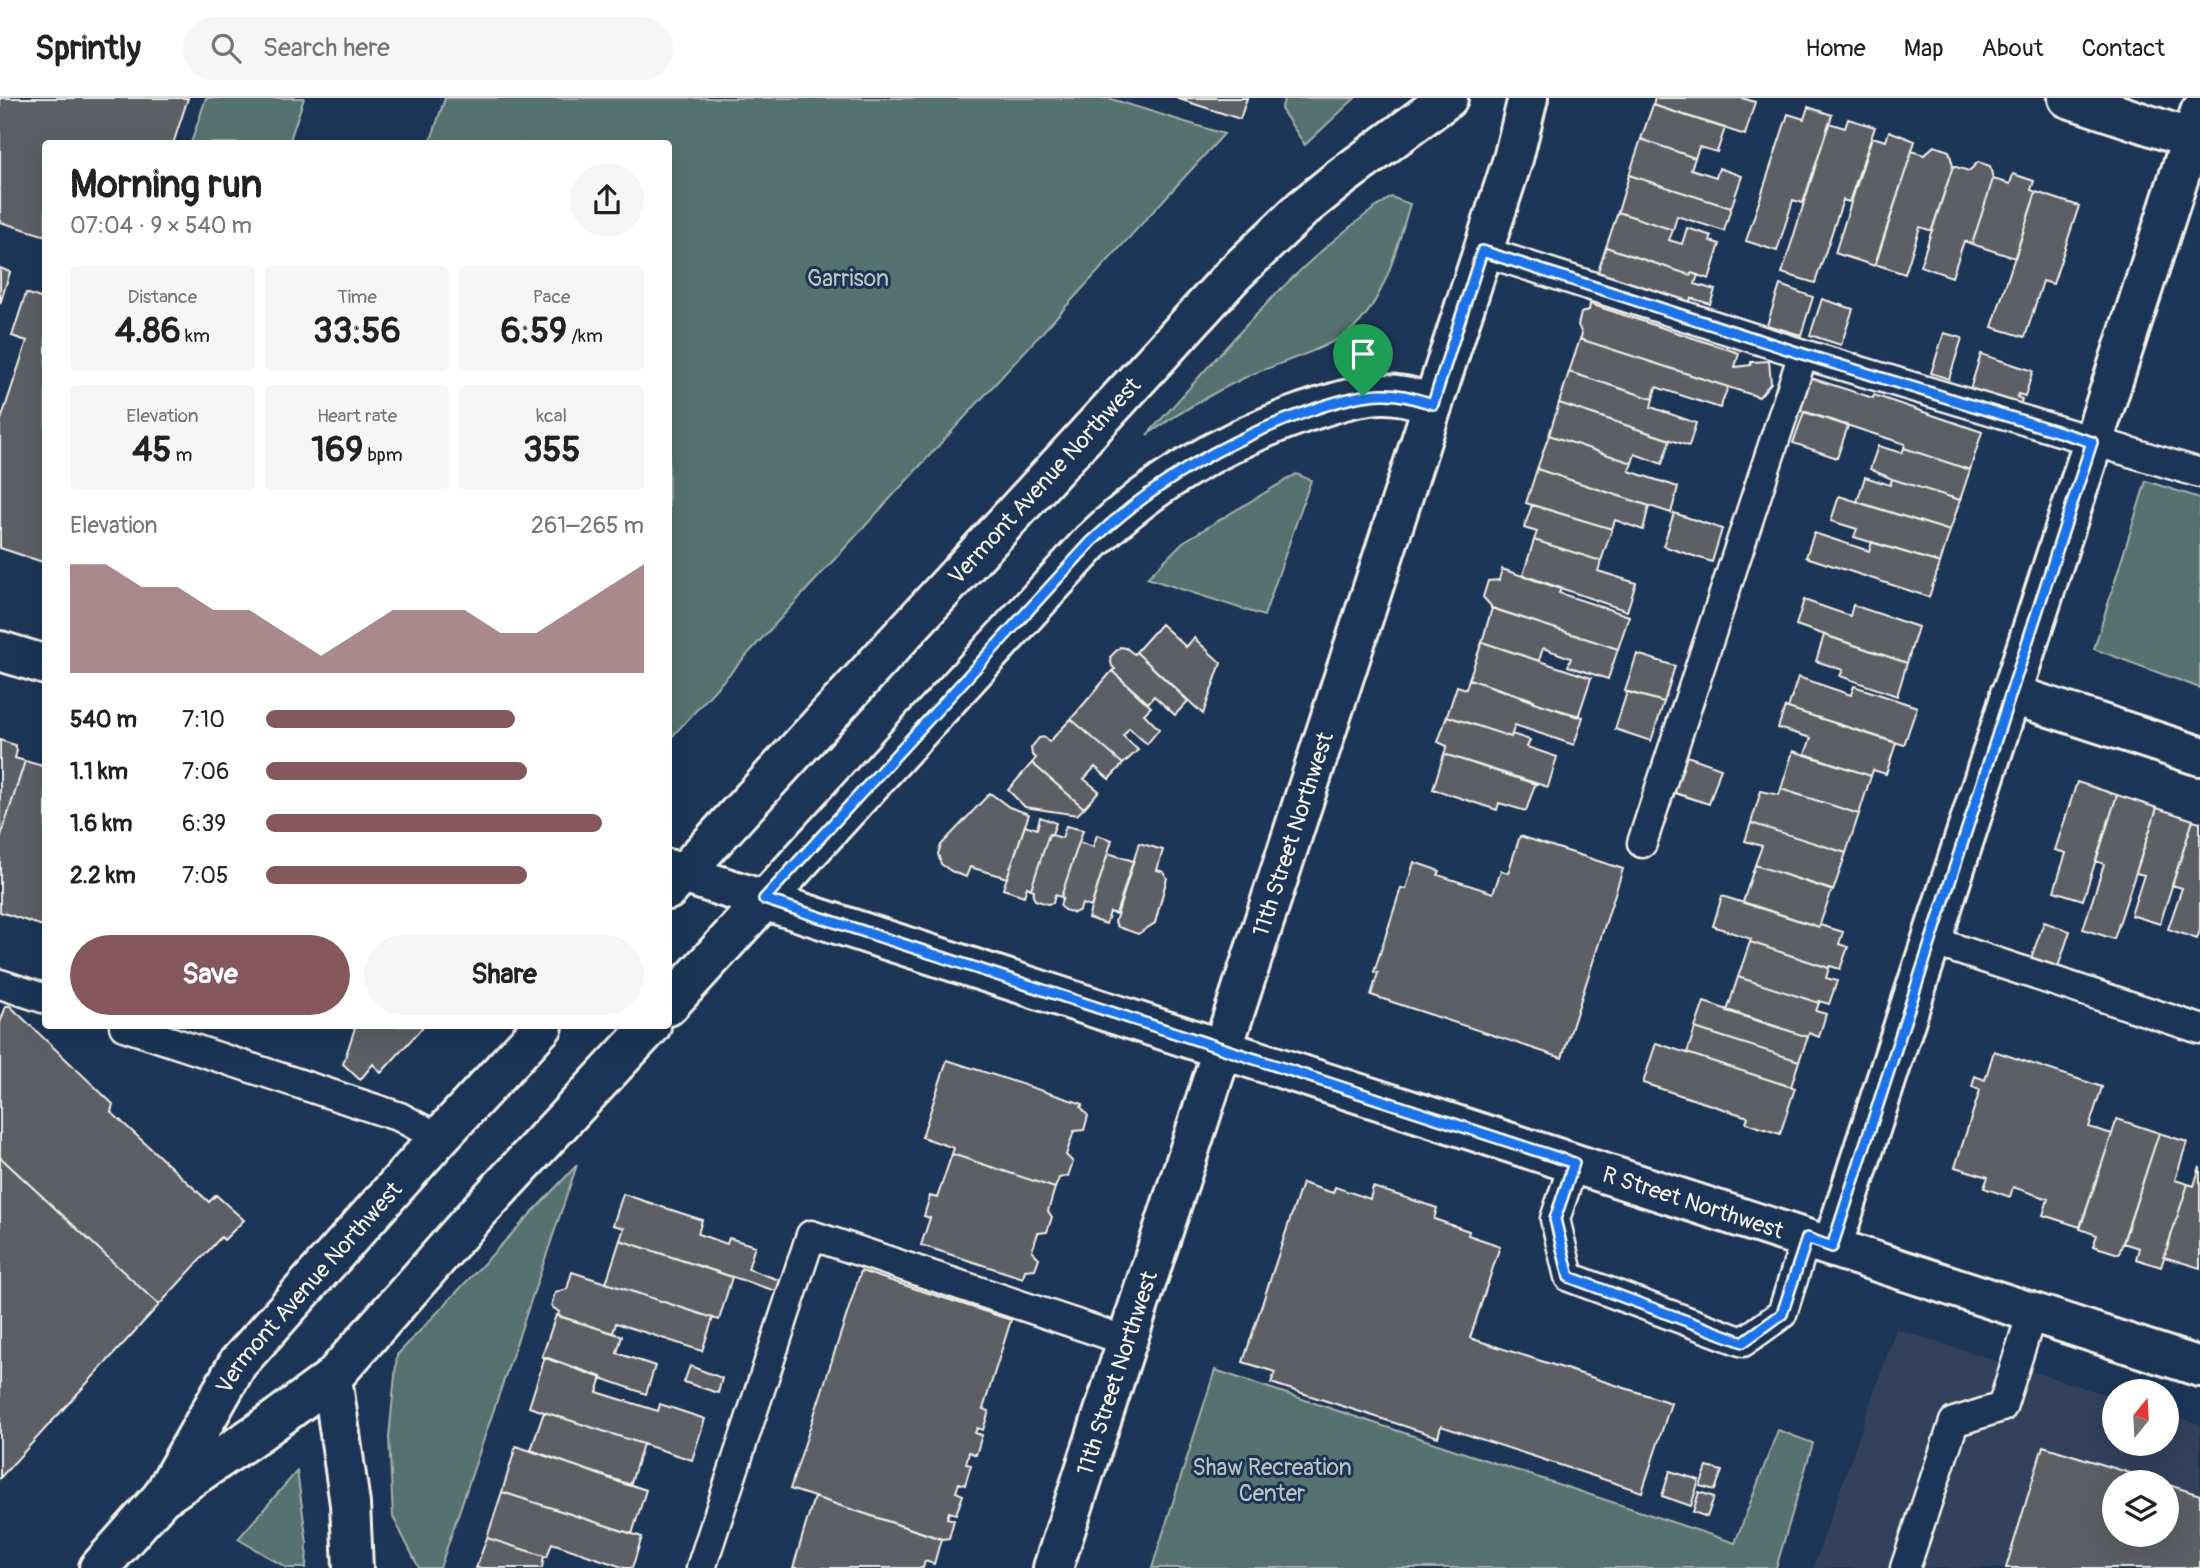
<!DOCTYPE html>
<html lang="en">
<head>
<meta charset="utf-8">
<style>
	:root { --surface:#fff; --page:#f6f6f6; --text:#222; --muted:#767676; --line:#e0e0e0; --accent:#85585c }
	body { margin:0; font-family:Pangolin,sans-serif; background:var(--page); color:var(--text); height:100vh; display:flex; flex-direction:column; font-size:26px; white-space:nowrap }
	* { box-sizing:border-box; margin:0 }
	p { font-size:23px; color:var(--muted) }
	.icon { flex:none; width:38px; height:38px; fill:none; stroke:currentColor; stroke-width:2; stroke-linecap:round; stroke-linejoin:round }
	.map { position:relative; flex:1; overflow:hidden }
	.sheet { position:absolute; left:42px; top:42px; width:630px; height:889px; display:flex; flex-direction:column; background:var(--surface); border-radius:7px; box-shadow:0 7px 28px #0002 }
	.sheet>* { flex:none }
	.needle { width:46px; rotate:18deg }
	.controls { position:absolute; left:2102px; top:1281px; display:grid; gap:14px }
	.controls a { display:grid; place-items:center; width:77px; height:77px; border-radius:50%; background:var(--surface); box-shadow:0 7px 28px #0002; font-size:35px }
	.pin { position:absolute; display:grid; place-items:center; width:60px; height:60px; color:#fff; margin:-72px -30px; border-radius:50% 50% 50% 0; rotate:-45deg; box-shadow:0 0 7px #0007 }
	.pin .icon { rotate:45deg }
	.round { display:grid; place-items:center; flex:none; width:74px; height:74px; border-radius:37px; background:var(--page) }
	.head { display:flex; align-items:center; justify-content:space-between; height:119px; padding:0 28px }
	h1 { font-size:38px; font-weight:700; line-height:52px }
	.metrics { display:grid; grid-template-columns:repeat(3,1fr); gap:10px; height:119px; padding:7px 28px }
	.metrics div { display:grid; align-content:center; border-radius:7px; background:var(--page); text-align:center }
	.metrics b { font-size:35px; font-weight:700 }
	.metrics small { font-size:19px; font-weight:400 }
	.metrics p { font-size:19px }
	.chart { height:196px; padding:14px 28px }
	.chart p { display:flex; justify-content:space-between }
	.chart svg { width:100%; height:126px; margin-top:7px; fill:var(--accent); opacity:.7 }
	.primary-button { display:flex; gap:14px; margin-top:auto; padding:14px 28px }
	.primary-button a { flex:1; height:80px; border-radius:42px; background:var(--accent); color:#fff; font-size:28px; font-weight:700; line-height:80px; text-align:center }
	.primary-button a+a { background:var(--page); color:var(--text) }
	ul { padding:0 28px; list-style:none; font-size:23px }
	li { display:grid; grid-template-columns:112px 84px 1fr; align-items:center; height:52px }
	li i { height:18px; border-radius:9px; background:var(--accent) }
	header { display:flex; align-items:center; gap:42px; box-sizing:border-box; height:98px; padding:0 35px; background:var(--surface); border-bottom:2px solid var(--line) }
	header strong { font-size:33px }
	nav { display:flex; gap:38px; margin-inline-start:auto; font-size:24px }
	.search { width:490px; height:63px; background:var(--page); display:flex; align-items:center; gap:18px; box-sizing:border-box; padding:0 24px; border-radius:38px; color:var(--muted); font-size:26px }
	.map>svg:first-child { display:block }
	.built { fill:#30425c; fill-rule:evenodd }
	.green { fill:#577270; stroke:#a6b2ac; stroke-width:2 }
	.building { fill:#5b6066; stroke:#f4f1e8; stroke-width:2 }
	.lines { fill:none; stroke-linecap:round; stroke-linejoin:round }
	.lane-casing { stroke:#f4f1e8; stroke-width:33 }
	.street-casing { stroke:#f4f1e8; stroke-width:44 }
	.secondary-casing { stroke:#f4f1e8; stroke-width:44 }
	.lane { stroke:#1d3557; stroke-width:28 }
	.street { stroke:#1d3557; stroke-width:38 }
	.secondary { stroke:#1d3557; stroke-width:38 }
	.route-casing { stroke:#fff; stroke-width:14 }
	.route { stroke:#1a73e8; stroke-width:9 }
	.labels { text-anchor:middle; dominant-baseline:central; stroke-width:6; stroke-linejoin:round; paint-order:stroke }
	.park-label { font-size:23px; fill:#bdc5be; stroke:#1d3557 }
	.street-label { font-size:23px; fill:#f4f1e8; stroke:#1d3557 }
</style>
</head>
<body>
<header>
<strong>Sprintly</strong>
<div class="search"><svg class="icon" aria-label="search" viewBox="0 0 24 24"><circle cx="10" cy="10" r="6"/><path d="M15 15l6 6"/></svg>Search here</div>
<nav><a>Home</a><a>Map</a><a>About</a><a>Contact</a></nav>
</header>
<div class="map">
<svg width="2200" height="1470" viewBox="0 0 2200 1470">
	<rect width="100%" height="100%" fill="#1d3557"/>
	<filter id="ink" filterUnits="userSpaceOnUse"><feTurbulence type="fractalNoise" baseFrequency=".0143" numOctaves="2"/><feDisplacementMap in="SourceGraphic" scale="14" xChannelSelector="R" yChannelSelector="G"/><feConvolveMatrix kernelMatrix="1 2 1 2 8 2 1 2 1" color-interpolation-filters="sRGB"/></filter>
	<g filter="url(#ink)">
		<path class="built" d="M1896,1231L2114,1299V1346H2166L2167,1316L2200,1326V1470H1813ZM2114,1384H2166V1437H2114Z"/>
		<path class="green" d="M206,0H304L289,45H191Z
			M445,0H1108L1224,36L669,642L668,46L430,45Z
			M1285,0H1355L1305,47L1281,11Z
			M1391,99L1410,106C1398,145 1388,192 1360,224C1335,251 1278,264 1244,280C1210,296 1177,316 1147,337C1223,254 1296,162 1391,99Z
			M1296,376L1311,382L1264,518L1147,480L1183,444Z
			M2146,383L2200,400V590L2094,551Z
			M577,1067L440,1470H419L393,1419L389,1339L397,1257Z
			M1215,1272L1735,1445L1778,1332L1813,1345L1776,1470H1152Z
			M297,1373L307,1445L306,1470H287L238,1441Z"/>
		<path class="building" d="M0,0H188L173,46H46V138L0,124Z
			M1176,0H1247L1240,21Z
			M1655,0H1742L1755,4L1745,37L1653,7Z
			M1653,7L1725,30L1717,54L1699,49L1695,60L1641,41Z
			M1808,9L1832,17L1803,105L1793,102L1777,153L1746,143L1788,16L1804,21Z
			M1848,21L1875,29L1849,104L1843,102L1815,185L1782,175L1829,25L1845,30Z
			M1889,33L1915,43L1875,168L1835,155L1872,39L1886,43Z
			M1641,41L1695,60L1691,71L1716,79L1719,70L1742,78L1731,110L1629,77Z
			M1934,48L1949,53L1953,68L1932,133L1920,129L1905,176L1875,166L1912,53L1924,57Z
			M1978,64L1990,68L1993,81L1972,146L1964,143L1952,179L1920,168L1953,68L1969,73Z
			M2013,76L2034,83L2031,92L2036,94L2015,160L1972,146L1993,81L2010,86Z
			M1629,77L1731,110L1724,133L1677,118L1673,132L1618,114Z
			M2036,94L2079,108L2053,186L2043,183L2025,239L1992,229Z
			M1618,114L1673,132L1669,142L1682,146L1687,130L1712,138L1710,143L1720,146L1709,181L1691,175L1690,177L1606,149Z
			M1606,149L1690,177L1691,175L1698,177L1695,186L1715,192L1710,206L1691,200L1687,210L1596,180Z
			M0,170L10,174L0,206Z
			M1780,187L1813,199L1801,237L1767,227Z
			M26,195L46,202V465L0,450V325L27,243L12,238Z
			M1822,201L1853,211L1841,247L1810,237Z
			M1590,206L1739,255L1735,269L1751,267V264L1769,263L1771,285L1759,299L1580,241L1582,236L1578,227L1581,215L1589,212Z
			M1944,235L1962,240L1949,281L1931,275Z
			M1580,241L1728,289L1720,310L1656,289L1653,301L1569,274Z
			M1981,256L2033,273L2025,298L2018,296L2017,299L2022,301L2018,313L1967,301Z
			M1569,274L1653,301L1651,309L1696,325L1689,348L1559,305Z
			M1811,280L1873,300L1874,297L1982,334L1970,372L1904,350L1905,346L1800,312Z
			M1559,305L1670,342L1662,366L1635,356L1632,365L1549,337Z
			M1804,314L1848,328L1837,360L1793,345Z
			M1549,337L1632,365L1629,373L1678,389L1671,415L1537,371Z
			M1878,348L1902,355L1904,350L1970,372L1960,402L1892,381L1870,371Z
			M1537,371L1649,408L1643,432L1615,422L1612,431L1526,405Z
			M1865,379L1890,387L1892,381L1960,402L1950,433L1857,404Z
			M1839,398L1950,433L1940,465L1854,439L1857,431L1831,423Z
			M1532,407L1612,431L1601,463L1534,442L1537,434L1524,430Z
			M1674,415L1722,431L1712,464L1663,448Z
			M1814,435L1869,453L1872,444L1940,465L1929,499L1806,459Z
			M1534,442L1601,463L1598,473L1636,485L1627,513L1523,477Z
			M1502,471L1561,491L1559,495L1629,518L1618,551L1491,510V508L1483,499L1488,483L1499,482Z
			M1804,502L1850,518L1853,507L1918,529L1907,565L1796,527Z
			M1492,510L1618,551L1608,581L1568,568L1571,560L1543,550L1539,563L1482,544Z
			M1161,526L1186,549L1194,540L1221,565L1203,616L1136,554Z
			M1824,537L1907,565L1897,598L1840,578L1843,572L1816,563Z
			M1482,544L1591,580L1578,619L1469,581Z
			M1120,549L1126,550L1134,556L1136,554L1188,603L1175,617L1154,598L1148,605L1112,573L1115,571L1112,568L1110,559Z
			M1637,556L1675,568L1664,604L1625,593Z
			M1112,573L1151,609L1144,616L1159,631L1147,646L1129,630L1123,638L1138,652L1123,666L1071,621Z
			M1798,579L1851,597L1854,588L1917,609L1904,647L1788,610Z
			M1469,581L1534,602L1533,604L1583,619L1574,647L1515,627L1511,639L1447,618L1457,588L1466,591Z
			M1627,594L1664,604L1651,643L1615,631Z
			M1785,609L1896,645L1886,676L1873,672L1871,678L1805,656L1811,640L1778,630Z
			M1447,618L1511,639L1512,636L1530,642L1527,649L1557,659L1548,689L1444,656L1447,648L1438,644Z
			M1071,621L1123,666L1109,681L1095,669L1084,681L1099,693L1084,710L1032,665L1036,660L1032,657L1031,650L1039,640L1044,639L1049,644Z
			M0,642L15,647L17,652L15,660L25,663L0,741Z
			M1793,653L1871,678L1859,716L1781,691Z
			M1444,656L1535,686L1526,713L1499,705L1497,712L1433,691Z
			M1684,657L1721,670L1709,706L1672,694Z
			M25,663L46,669V829L0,814V741Z
			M1032,665L1084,710L1077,717L1025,709L1008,692Z
			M2077,684L2117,697L2083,802L2054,793L2066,755L2055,752Z
			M1781,691L1859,716L1846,755L1751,725L1761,693L1779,697Z
			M990,695L1009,709L1029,716L1007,780L970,769L966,779L951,773L941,766L938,756L941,747Z
			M2117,697L2157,710L2114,841L2083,831L2104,766L2096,763Z
			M2157,710L2193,722L2160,826L2131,817L2144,777L2136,775Z
			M1040,719L1056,725L1052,736H1049L1031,791L1027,789L1024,798L1003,791L1025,727L1037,731Z
			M2193,722L2200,724V832L2197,841L2168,831L2182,790L2172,787Z
			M1751,725L1846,755L1833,793L1755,767L1762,748L1745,743Z
			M1066,728L1083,732L1061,799L1055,797L1053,805L1047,806L1035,802L1033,798L1034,792L1031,791L1049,736L1062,740Z
			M1097,737L1112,742L1091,809L1082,806L1080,812L1074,815L1064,812L1060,807L1063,800L1061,799L1079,744L1093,749Z
			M1520,738L1623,771L1562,960L1371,897L1378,875L1374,874L1401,790L1406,791L1414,764L1440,773L1438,777L1493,795L1501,773L1508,775Z
			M1139,745L1163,752L1157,772L1164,774L1167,780L1155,825L1138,836L1118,829L1115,824Z
			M1108,755L1133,763L1116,816L1110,814L1106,826L1088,820Z
			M1755,767L1832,792L1819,829L1743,804Z
			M1722,798L1819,829L1820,827L1843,834L1839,846L1848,849L1840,871L1830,868L1829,870L1750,844L1751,841L1713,828Z
			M2044,824L2070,833L2057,872L2030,863Z
			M1750,844L1829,870L1826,880L1837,883L1829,906L1819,903V905L1738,879Z
			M1738,879L1819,905L1816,913L1826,916L1819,939L1809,935L1808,939L1727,913Z
			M1704,904L1808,939L1799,963L1695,930Z
			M6,908H10L113,1006L111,1014L209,1104L216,1097L244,1122L224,1142L221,1139L159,1207L0,1059V925Z
			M347,928H424L381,975L373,966L360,982L343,966L355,930Z
			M1695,930L1799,963L1791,989L1687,955Z
			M1656,945L1795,990L1780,1036L1746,1025L1748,1019L1643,985Z
			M1994,953L2102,989L2089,1029L2112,1036L2080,1129L2043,1117L2048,1101L2013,1089L2010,1099L1984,1090L1988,1079L1955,1069L1980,992L1972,989L1975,978L1985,982Z
			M947,962L1083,1006L1081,1009L1088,1018L1084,1032L1074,1033L1066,1057L1073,1064L1068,1078L1059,1080L1055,1090L952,1056L954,1050L922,1039Z
			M2117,1021L2159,1035L2119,1156L2093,1148L2097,1137L2080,1131Z
			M2159,1035L2187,1044L2175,1082L2188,1086L2161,1169L2136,1161L2139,1150L2123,1145Z
			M952,1056L1055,1090L1048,1113L1052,1119L1047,1134L1038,1135L1032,1153L1039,1160L1035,1171L1025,1172L1023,1180L921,1147L930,1120L924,1118L930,1098L937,1100Z
			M0,1059L159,1207L0,1380Z
			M2200,1068V1170L2164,1159L2188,1086L2194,1088Z
			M1302,1085L1333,1095L1335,1089L1370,1101L1373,1089L1437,1110L1434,1121L1469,1133L1468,1137L1500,1148L1470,1240L1671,1305L1642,1394L1441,1328L1438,1339L1271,1285L1275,1274L1243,1264Z
			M623,1096L702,1122L698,1136L727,1146L729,1140L755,1148L748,1171L782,1183L779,1194L620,1142L624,1130L613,1127Z
			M620,1142L732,1179L719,1222L606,1185Z
			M861,1173L1011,1222L983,1311L989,1313L983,1332L977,1330L975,1335L982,1337L976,1357L969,1354L966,1366L971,1367L965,1387L959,1385L956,1394L963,1397L956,1416L949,1414L947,1420L954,1422L949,1440L942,1441L790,1391Z
			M572,1174L713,1220L702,1253L616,1225L613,1235L558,1218L559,1214L551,1208L555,1195L567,1191Z
			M556,1217L622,1238L617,1255L655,1268L646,1296L542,1259Z
			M545,1259L602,1279L597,1294L658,1313L660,1306L705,1321L692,1362L529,1309Z
			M690,1268L722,1280L718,1295L684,1284Z
			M544,1314L643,1346L630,1388L531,1352Z
			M516,1348L646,1392L632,1436L502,1394Z
			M2043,1348L2159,1384H2114V1437H2166V1386L2200,1397V1470H2006Z
			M1707,1369L1722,1373L1715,1392L1700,1388Z
			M1670,1373L1699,1382L1691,1408L1662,1398Z
			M502,1394L642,1439L632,1470H625L552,1445L547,1459L487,1440Z
			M1699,1394L1714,1399L1707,1419L1693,1414Z
			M814,1399L941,1441L934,1466L925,1463L923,1470H793Z
			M487,1440L544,1458L542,1470H476Z"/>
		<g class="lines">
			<defs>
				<path id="lane" d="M1482,153L1803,256L2200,375
					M1642,745L1803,256
					M1932,843L2200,931
					M0,886L46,901
					M124,928L400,1019L439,1040
					M1574,1065L1555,1121L1569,1179L1743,1244L1782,1216L1806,1140
					M701,1470L811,1137L1127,1243
					M1905,1470L1954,1324L2002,1309L2032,1215"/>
				<path id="street" d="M2068,0L2200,44
					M2010,596L2200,658
					M1832,1149L2200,14"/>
				<g id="secondary">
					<path d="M0,553L46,567"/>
					<path id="s1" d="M668,771L2200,1269"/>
					<path id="s2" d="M668,792L1234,176L1303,110L1339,81L1448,0"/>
					<path d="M668,908L1091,444C1152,385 1223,343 1303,315C1328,307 1354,297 1381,296C1399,295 1416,301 1433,306"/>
					<path d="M332,1280L350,1406L353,1470"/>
					<path d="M167,1396L259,1334L332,1280L479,1113L651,928"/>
					<path id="s3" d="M99,1470L162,1399L238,1265L439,1040L543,928"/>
					<path id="s4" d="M1053,1470L1513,61L1528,0"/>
				</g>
			</defs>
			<use href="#lane" class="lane-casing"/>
			<use href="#street" class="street-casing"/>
			<use href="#secondary" class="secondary-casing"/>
			<use href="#lane" class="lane"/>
			<use href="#street" class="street"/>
			<use href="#secondary" class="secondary"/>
		</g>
	</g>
	<g class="lines" filter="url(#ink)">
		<defs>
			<path id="route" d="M1482,153L1803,256L2092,344L1832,1149L1807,1140L1782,1216L1743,1244L1569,1179L1555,1121L1574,1065L764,801L1091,444C1154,384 1226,342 1309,313C1331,305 1356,297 1381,296C1399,295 1416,301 1433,306Z"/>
		</defs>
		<use href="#route" class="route-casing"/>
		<use href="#route" class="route"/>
	</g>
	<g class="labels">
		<g class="park-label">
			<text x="848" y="180">Garrison</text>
			<text x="1272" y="1369">Shaw Recreation<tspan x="1272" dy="26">Center</tspan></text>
		</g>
		<g class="street-label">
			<text stroke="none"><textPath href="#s2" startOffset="556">Vermont Avenue Northwest</textPath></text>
			<text stroke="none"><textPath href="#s4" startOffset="772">11th Street Northwest</textPath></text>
			<text stroke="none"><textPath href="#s1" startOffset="1078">R Street Northwest</textPath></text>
			<text stroke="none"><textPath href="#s3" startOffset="352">Vermont Avenue Northwest</textPath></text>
			<text stroke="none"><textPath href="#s4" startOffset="205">11th Street Northwest</textPath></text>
		</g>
	</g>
</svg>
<div class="controls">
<a><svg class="needle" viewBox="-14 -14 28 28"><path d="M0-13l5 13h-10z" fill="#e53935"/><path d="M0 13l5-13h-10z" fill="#767676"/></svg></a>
<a><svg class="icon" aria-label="layers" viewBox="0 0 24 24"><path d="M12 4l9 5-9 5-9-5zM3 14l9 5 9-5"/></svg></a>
</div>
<div class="pin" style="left:1363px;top:298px;background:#1e9e55"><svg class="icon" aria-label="arrive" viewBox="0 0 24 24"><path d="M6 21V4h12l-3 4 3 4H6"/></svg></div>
<section class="sheet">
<div class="head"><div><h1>Morning run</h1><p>07:04 · 9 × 540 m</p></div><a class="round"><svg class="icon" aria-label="share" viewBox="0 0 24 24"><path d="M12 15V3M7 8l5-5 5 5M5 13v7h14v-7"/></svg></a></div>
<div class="metrics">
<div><p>Distance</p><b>4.86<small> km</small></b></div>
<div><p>Time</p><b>33:56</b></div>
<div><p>Pace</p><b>6:59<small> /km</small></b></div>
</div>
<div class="metrics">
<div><p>Elevation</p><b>45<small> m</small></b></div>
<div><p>Heart rate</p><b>169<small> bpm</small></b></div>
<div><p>kcal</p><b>355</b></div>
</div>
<div class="chart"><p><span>Elevation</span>261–265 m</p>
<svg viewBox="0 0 160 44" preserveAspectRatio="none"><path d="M0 44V6L10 6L20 14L30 14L40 22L50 22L60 30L70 38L80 30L90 22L100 22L110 22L120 30L130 30L140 22L150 14L160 6V44z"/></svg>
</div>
<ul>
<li><b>540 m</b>7:10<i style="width:66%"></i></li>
<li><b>1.1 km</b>7:06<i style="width:69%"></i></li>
<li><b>1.6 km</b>6:39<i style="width:89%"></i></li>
<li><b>2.2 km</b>7:05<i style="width:69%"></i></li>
</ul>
<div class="primary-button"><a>Save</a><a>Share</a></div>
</section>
</div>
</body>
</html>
